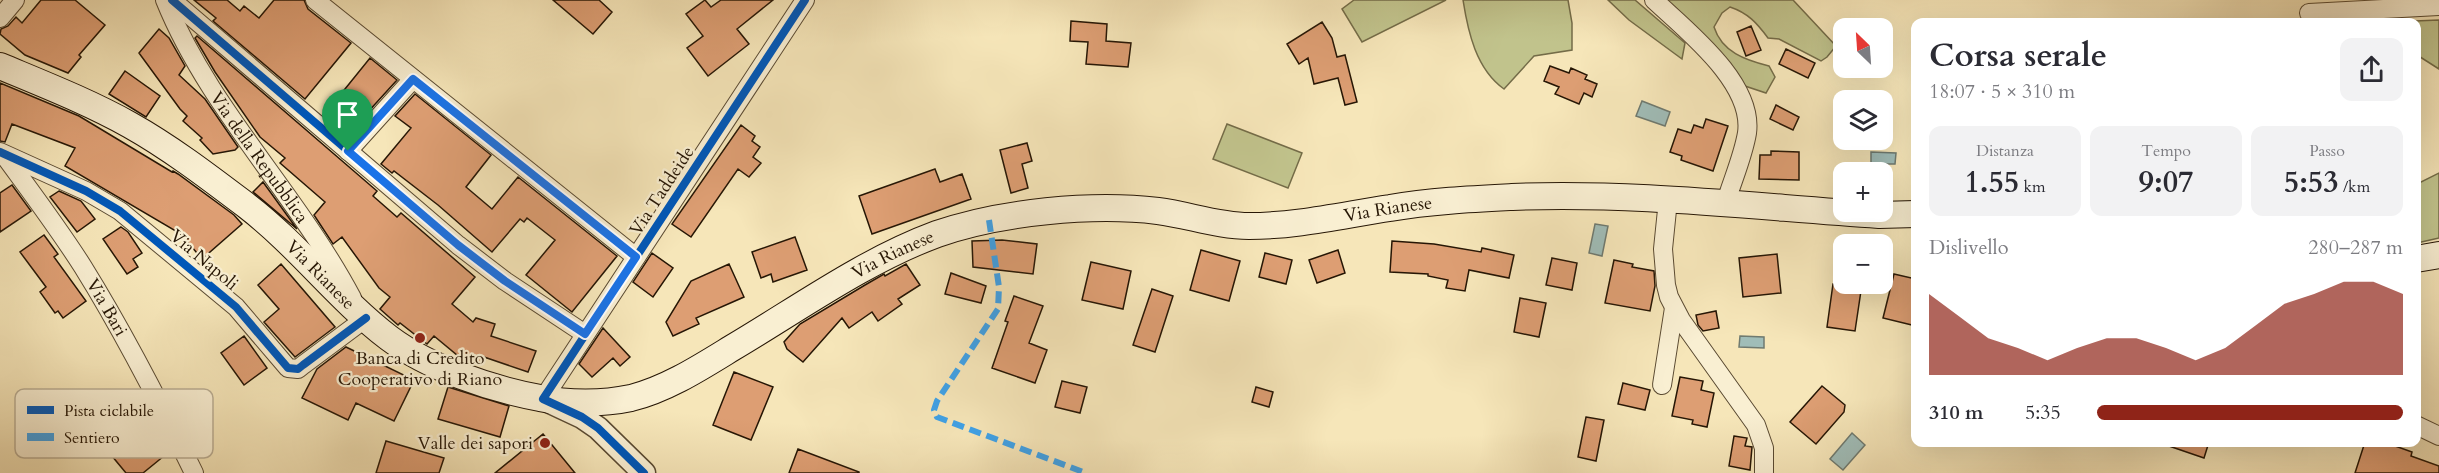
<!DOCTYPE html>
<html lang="it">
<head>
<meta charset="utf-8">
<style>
	:root { --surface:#fff; --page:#f2f2f3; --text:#2b2b33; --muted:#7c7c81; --accent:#8f2418 }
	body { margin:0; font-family:Cardo,serif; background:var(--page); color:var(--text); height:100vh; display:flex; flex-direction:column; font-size:22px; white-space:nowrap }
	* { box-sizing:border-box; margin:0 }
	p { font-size:20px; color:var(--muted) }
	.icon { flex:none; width:33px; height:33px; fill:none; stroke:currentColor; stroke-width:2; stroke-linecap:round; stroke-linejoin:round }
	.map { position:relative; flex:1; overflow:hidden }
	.side { position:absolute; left:1911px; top:18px; width:510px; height:429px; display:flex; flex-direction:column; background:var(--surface); border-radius:12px; box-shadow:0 6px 24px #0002 }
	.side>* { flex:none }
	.needle { width:39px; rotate:335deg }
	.controls { position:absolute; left:1833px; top:18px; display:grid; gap:12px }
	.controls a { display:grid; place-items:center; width:60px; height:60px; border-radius:12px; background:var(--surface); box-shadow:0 6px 24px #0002; font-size:30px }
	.pin { position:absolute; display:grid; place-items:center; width:51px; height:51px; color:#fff; margin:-62px -26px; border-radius:50% 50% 50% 0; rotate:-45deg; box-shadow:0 0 6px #0007 }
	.pin .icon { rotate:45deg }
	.round { display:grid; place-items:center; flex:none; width:63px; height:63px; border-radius:12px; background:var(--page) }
	.overview { display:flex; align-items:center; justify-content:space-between; height:102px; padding:0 18px }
	h1 { font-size:33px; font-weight:600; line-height:45px }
	.stats { display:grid; grid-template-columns:repeat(3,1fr); gap:9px; height:102px; padding:6px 18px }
	.stats div { display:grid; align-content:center; border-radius:12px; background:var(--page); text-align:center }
	.stats b { font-size:30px; font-weight:600 }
	.stats small { font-size:16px; font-weight:400 }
	.stats p { font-size:16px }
	.chart { height:168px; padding:12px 18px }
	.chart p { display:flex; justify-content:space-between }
	.chart svg { width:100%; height:108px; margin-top:6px; fill:var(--accent); opacity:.7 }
	ul { padding:0 18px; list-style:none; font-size:20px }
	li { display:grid; grid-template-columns:96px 72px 1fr; align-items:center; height:45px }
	li i { height:15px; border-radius:8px; background:var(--accent) }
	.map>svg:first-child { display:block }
	.green { fill:#c1c38c; stroke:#746c48; stroke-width:1.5 }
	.water { fill:#a0bdb8; stroke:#6f7a70; stroke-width:1.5 }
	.building { fill:#dd9e73; stroke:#261605; stroke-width:1.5 }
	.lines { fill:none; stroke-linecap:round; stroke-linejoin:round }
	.minor-casing { stroke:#5a4a32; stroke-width:20 }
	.tertiary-casing { stroke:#5a4a32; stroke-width:25 }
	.secondary-casing { stroke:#261605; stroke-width:28 }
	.minor { stroke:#f9efd2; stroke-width:18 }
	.tertiary { stroke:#f9efd2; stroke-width:22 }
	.secondary { stroke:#f9efd2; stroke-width:26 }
	.quiet { stroke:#3ea2e9; stroke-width:6; stroke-dasharray:12 6; stroke-linecap:butt }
	.cycleway-casing { stroke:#f9efd2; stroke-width:11 }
	.cycleway { stroke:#0057b8; stroke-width:8 }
	.route-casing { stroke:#fff; stroke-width:12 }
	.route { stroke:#1a73e8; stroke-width:8 }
	.poi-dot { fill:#8f2418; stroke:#f9efd2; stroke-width:2 }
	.labels { text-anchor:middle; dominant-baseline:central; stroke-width:4.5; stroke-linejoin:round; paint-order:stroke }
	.street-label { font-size:18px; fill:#261605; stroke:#f9efd2 }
	.poi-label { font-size:18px; fill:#261605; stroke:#f9efd2 }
	.key { fill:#f9efd2; stroke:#baae94; stroke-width:1.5 }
	.key-label { font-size:16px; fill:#261605 }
</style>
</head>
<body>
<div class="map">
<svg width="2439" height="473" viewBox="0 0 2439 473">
	<rect width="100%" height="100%" fill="#f6e6b9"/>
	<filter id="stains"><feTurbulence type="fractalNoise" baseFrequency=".00333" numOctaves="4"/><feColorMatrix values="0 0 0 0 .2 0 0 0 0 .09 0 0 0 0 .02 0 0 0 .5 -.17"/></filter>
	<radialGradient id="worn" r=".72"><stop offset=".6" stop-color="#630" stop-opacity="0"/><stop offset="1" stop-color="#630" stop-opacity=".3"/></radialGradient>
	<path class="green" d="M1354,0H1446L1362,42L1342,9Z
		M1463,0H1568L1572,23V50L1534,56L1504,89C1476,69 1468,32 1463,0Z
		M1608,0H1635L1685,43L1682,59L1629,20Z
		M1667,0H1793L1836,46L1827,57L1821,61L1779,39L1768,38C1757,23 1748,13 1730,7L1722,13L1714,27C1722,52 1745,60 1769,66L1775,77L1766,93L1745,86L1683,15Z
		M2439,20V69L2417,55L2416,22H2390Z
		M1227,124L1302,153L1288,188L1213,159Z
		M2439,173V238L2417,243V184Z"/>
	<path class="water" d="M1642,101L1670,112L1665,126L1636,116Z
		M1871,152L1896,153L1895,164H1871Z
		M1595,224L1608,226L1602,256L1589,253Z
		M1740,336L1764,337V348L1739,347Z
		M1852,433L1865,445L1843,470L1830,459Z"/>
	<path class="building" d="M41,0H75L105,25L79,55L81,57L68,73L25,55L0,34L1,29L8,26L16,17L22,23Z
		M194,0H227L240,11L244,6L259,18L274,0H304L308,9L351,43L305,99L213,21L216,18Z
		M553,0H599L612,12L593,34Z
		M705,0L711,7L721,0H773L737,29L749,44L708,76L687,48L703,36L686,14Z
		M1071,21L1107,24L1106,41L1131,43L1128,67L1086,64L1088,42L1070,41Z
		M1322,22L1332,38L1337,57L1345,55L1357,102L1345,105L1338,78L1314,84L1308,58L1299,64L1287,44Z
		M1751,26L1761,50L1746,56L1737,32Z
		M159,29L169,38L185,66L179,75L205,99L238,147L235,150L213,154L200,140L202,138L183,121L187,116L180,109L139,53Z
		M197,36L377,191L373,196L397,217L401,213L475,277L452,304L473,322L476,318L495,324L491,336L536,351L528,372L484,357L482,363L457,355L434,336L427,344L400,323L398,325L380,309L390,297L379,288L342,237L333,244L314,215L325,202L280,163L285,158L260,137L215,72L195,38Z
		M1786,49L1815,63L1808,78L1779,64Z
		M370,58L397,80L347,135L324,115Z
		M1550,66L1569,73L1571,68L1587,75L1585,79L1597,84L1592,97L1584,93L1579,104L1555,94L1559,87L1544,81Z
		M125,71L160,96L146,117L109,94Z
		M0,83L79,116L172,172L173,171L178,174L234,215L242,224L202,259L181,234L65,166L75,148L12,124L5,142L0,141Z
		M415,94L491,155L466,187L492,209L518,177L617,256L572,312L526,275L555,240L527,218L524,222L520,219L492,252L438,205L394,171L392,173L381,164L411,128L395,116Z
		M1776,105L1799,117L1793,130L1770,119Z
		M1706,119L1728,126L1713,171L1681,160L1682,156L1670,152L1678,129L1691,133L1694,125L1703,128Z
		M741,125L755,136L752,141L760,147L753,157L761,163L749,177L738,169L691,237L672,224Z
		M1027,143L1032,161L1022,164L1028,188L1011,193L1000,150Z
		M1771,151L1799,152V180L1759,179L1760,155H1771Z
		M935,169L940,182L962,174L971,199L872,234L859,196Z
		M263,182L271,193L297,229L253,192Z
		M12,185L31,211L0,232V193Z
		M59,191L81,201L95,219L77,232L50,197Z
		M121,227L128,232L142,253L133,259L138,267L127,274L103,239Z
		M44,235L58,254L54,257L86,301L63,318L58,311L55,313L40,292L46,287L20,252Z
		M795,237L807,270L773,282L771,274L761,278L752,252Z
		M1002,240L1037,244L1033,274L973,267L972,241Z
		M1392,241L1434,244L1481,252L1482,248L1514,255L1509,278L1469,270L1465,291L1446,288L1448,280L1428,276V274L1390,272Z
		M1201,250L1240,261L1229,301L1190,290Z
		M1338,250L1345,273L1317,283L1309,260Z
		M652,253L673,268L653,297L633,282Z
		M1265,253L1292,260L1286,284L1259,277Z
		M1777,254L1781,293L1743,297L1739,258Z
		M1552,258L1577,263L1572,290L1546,285Z
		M1614,260L1633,264L1632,267L1654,271L1655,286L1650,311L1605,303Z
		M1091,262L1131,271L1123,309L1082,300Z
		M281,264L335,327L295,357L264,322L279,309L258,285Z
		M729,264L744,297L696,318L699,324L673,336L666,322L691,281Z
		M906,264L920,285L898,299L902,304L878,321L872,312L849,328L842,318L803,362L787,349L784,342L800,324L865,285L884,274L885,276Z
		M951,273L986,286L981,303L945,294Z
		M1894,274L1916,279V326L1883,318Z
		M1833,284H1862L1855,331L1827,327Z
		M1152,289L1173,296L1155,352L1133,345Z
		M1014,296L1043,306L1029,343L1047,350L1035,383L992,368L1008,322L1005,321Z
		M1520,298L1546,303L1539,337L1514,332Z
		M1716,311L1719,328L1703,331L1698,325L1696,315Z
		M603,328L630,357L620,366L613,358L592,377L579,364Z
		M244,336L267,368L244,385L221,353Z
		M346,347L414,380L394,421L356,403L348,420L302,398L317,369Z
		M734,372L773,387L751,440L713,425Z
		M1680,377L1703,381L1701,390L1714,393L1707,427L1692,424L1693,420L1672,416Z
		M1062,381L1087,387L1080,413L1055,407Z
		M1623,383L1650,390L1645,410L1618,404Z
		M1822,386L1845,405L1844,412L1816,444L1790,422Z
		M448,387L509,406L500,437L438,419Z
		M1256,387L1273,392L1269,407L1252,402Z
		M1586,417L1604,420L1596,461L1578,457Z
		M138,424L164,456L143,473H126L107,450Z
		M543,434L575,473H495L538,438Z
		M1734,436L1747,438L1745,446L1752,447L1750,470L1729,466Z
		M386,441L444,458L439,473H376Z
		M2167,442H2209L2204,458L2166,445Z
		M2365,442H2384L2412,452L2411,456L2439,466V473H2355Z
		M798,449L859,472V473H789Z"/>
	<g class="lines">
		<defs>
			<g id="minor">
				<path id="s1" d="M165,0C209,109 297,194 352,298"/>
				<path d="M172,0L458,245L505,281L585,334"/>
				<path d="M315,0L636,257"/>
				<path d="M1654,0C1687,31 1754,83 1747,133C1743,157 1732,181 1725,205"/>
				<path d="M2309,13L2439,6"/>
				<path d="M0,18L15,0"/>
				<path d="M348,151L413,79"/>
				<path d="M0,152L86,191L120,211L236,307L288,368L298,369L303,365L366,318"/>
				<path id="s2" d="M4,155C31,192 59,229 83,267C124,333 160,403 194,473"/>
				<path d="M1668,200L1663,249L1666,285L1669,297L1681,320L1756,425L1764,448V473"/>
				<path d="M1662,385L1674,308"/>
				<path d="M543,399L805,0"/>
				<path d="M2416,425L2439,436"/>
			</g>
			<path id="tertiary" d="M550,402L582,417L598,428L644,473"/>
			<g id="secondary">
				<path id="s3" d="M0,66C43,84 89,102 130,125C171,148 210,178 247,206C299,246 338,299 389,338C429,368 491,389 540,398C568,404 603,404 631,398C667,389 701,367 732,348C798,309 864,261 937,234C1000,212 1092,203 1158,211C1189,215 1218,226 1249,226C1297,226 1343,215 1390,208C1430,201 1472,199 1512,197C1635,192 1757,207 1879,215L1916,214"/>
				<path d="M2416,259L2439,255"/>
			</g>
		</defs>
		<use href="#minor" class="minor-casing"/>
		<use href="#tertiary" class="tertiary-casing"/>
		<use href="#secondary" class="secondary-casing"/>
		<use href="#minor" class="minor"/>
		<use href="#tertiary" class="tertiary"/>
		<use href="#secondary" class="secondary"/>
		<path class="quiet" d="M989,220L999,287L998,309L937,401L934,410L937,417L1086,473"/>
		<defs>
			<path id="cycleway" d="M172,0L458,245L505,281L585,334
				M0,152L86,191L120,211L236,307L288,368L298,369L303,365L366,318
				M644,473L598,428L582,417L543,399L805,0"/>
		</defs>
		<use href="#cycleway" class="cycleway-casing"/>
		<use href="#cycleway" class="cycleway"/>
	</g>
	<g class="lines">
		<defs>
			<path id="route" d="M413,79L636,257L585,334L505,281L458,245L348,151Z"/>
		</defs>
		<use href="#route" class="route-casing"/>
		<use href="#route" class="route"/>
	</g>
	<g class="poi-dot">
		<circle cx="420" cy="338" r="6"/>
		<circle cx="545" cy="443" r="6"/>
	</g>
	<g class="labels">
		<g class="street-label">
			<text stroke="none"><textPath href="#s1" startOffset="184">Via della Repubblica</textPath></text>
			<text transform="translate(662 191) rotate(-57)">Via Taddeide</text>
			<text stroke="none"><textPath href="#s3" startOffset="1539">Via Rianese</textPath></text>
			<text stroke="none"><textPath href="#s3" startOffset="1034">Via Rianese</textPath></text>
			<text transform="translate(204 260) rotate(40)">Via Napoli</text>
			<text stroke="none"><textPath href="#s3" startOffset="386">Via Rianese</textPath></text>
			<text stroke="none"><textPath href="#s2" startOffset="184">Via Bari</textPath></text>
		</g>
		<g class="poi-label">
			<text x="420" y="358">Banca di Credito<tspan x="420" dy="21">Cooperativo di Riano</tspan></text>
			<text x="533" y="443" text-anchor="end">Valle dei sapori</text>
		</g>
	</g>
	<rect x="15" y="389" width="198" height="69" rx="9" class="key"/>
	<rect x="27" y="406" width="27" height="8" fill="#0057b8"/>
	<rect x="27" y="433" width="27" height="8" fill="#3ea2e9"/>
	<g class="key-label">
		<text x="64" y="416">Pista ciclabile</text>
		<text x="64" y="443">Sentiero</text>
	</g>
	<rect width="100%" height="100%" filter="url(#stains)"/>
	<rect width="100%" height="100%" fill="url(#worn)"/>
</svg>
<div class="controls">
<a><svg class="needle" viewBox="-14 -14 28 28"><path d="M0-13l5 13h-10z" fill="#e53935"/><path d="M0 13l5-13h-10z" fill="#7c7c81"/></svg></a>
<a><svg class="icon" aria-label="layers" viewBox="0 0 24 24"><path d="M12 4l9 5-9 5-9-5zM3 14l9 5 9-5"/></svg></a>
<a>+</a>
<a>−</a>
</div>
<div class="pin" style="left:348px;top:151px;background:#1e9e55"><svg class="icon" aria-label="arrive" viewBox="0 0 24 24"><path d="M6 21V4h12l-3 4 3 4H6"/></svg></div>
<section class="side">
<div class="overview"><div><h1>Corsa serale</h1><p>18:07 · 5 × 310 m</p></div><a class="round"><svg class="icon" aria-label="share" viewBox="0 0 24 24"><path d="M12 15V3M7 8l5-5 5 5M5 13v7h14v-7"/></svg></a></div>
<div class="stats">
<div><p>Distanza</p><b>1.55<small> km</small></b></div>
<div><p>Tempo</p><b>9:07</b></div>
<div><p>Passo</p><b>5:53<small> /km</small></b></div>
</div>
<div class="chart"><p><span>Dislivello</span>280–287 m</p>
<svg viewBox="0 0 160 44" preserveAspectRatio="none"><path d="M0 44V11L10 20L20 29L30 33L40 38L50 33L60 29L70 29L80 33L90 38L100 33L110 24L120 15L130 11L140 6L150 6L160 11V44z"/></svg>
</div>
<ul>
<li><b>310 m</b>5:35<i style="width:100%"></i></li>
</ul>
</section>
</div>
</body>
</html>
